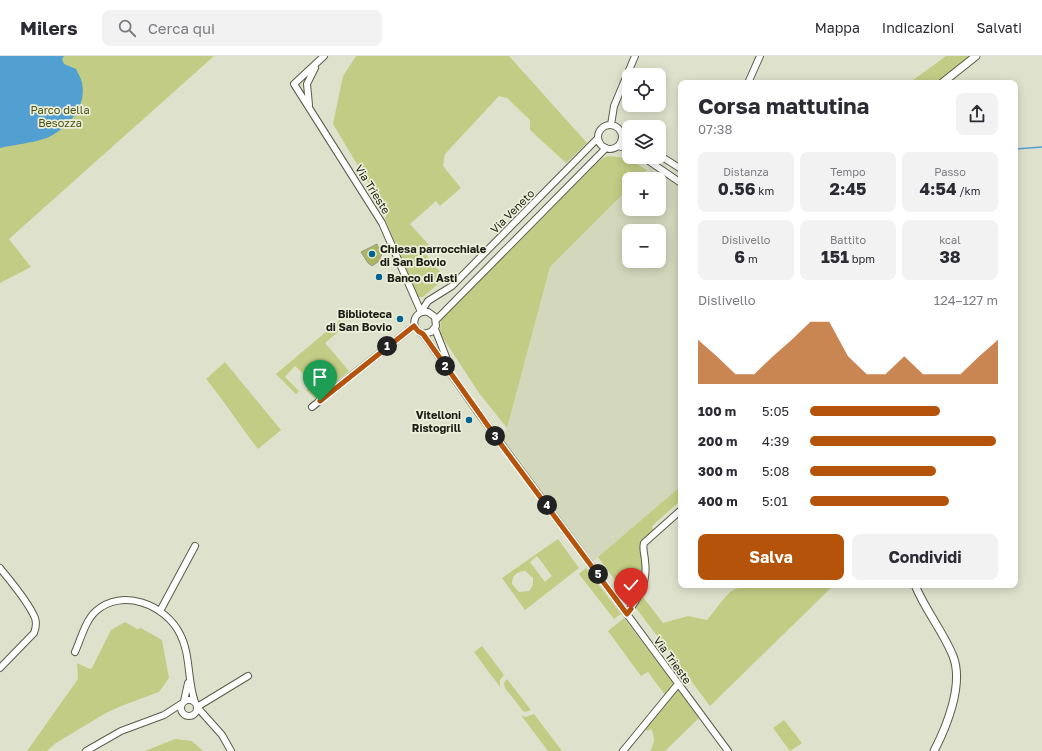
<!DOCTYPE html>
<html lang="it">
<head>
<meta charset="utf-8">
<style>
	:root { --surface:#fff; --page:#f2f2f3; --text:#2b2b33; --muted:#7c7c81; --line:#e1e1e2; --accent:#b45309 }
	body { margin:0; font-family:"Golos Text",sans-serif; background:var(--page); color:var(--text); height:100vh; display:flex; flex-direction:column; font-size:15px; white-space:nowrap }
	* { box-sizing:border-box; margin:0 }
	p { font-size:13px; color:var(--muted) }
	.icon { flex:none; width:22px; height:22px; fill:none; stroke:currentColor; stroke-width:2; stroke-linecap:round; stroke-linejoin:round }
	.map { position:relative; flex:1; overflow:hidden }
	.side { position:absolute; left:678px; top:24px; width:340px; height:508px; display:flex; flex-direction:column; background:var(--surface); border-radius:8px; box-shadow:0 2px 10px #0003 }
	.side>* { flex:none }
	.fabs { position:absolute; left:622px; top:12px; display:grid; gap:8px }
	.fabs a { display:grid; place-items:center; width:44px; height:44px; border-radius:8px; background:var(--surface); box-shadow:0 2px 10px #0003; font-size:20px }
	.pin { position:absolute; display:grid; place-items:center; width:34px; height:34px; color:#fff; margin:-41px -17px; border-radius:50% 50% 50% 0; rotate:-45deg; box-shadow:0 0 4px #0007 }
	.pin .icon { rotate:45deg }
	.km { position:absolute; width:20px; height:20px; margin:-10px; border-radius:50%; background:#222; color:#fff; font-size:11px; line-height:20px; text-align:center }
	.round { display:grid; place-items:center; flex:none; width:42px; height:42px; border-radius:8px; background:var(--page) }
	.overview { display:flex; align-items:center; justify-content:space-between; height:68px; padding:0 20px }
	h1 { font-size:22px; font-weight:700; line-height:30px }
	.stats { display:grid; grid-template-columns:repeat(3,1fr); gap:6px; height:68px; padding:4px 20px }
	.stats div { display:grid; align-content:center; border-radius:8px; background:var(--page); text-align:center }
	.stats b { font-size:17px; font-weight:700 }
	.stats small { font-size:11px; font-weight:400 }
	.stats p { font-size:11px }
	.chart { height:112px; padding:8px 20px }
	.chart p { display:flex; justify-content:space-between }
	.chart svg { width:100%; height:72px; margin-top:4px; fill:var(--accent); opacity:.7 }
	.button { display:flex; gap:8px; margin-top:auto; padding:8px 20px }
	.button a { flex:1; height:46px; border-radius:8px; background:var(--accent); color:#fff; font-size:16px; font-weight:700; line-height:46px; text-align:center }
	.button a+a { background:var(--page); color:var(--text) }
	ul { padding:0 20px; list-style:none; font-size:13px }
	li { display:grid; grid-template-columns:64px 48px 1fr; align-items:center; height:30px }
	li i { height:10px; border-radius:5px; background:var(--accent) }
	header { display:flex; align-items:center; gap:24px; box-sizing:border-box; height:56px; padding:0 20px; background:var(--surface); border-bottom:1px solid var(--line) }
	header strong { font-size:19px }
	nav { display:flex; gap:22px; margin-inline-start:auto; font-size:14px }
	.search { width:280px; height:36px; background:var(--page); display:flex; align-items:center; gap:10px; box-sizing:border-box; padding:0 14px; border-radius:8px; color:var(--muted); font-size:15px }
	.map>svg:first-child { display:block }
	.built { fill:#d3d7bb; fill-rule:evenodd }
	.green { fill:#c3cc84; fill-rule:evenodd }
	.water { fill:#529fd1 }
	.lines { fill:none; stroke-linecap:round; stroke-linejoin:round }
	.stream { stroke:#529fd1; stroke-width:1.5 }
	.building { fill:#acb564; stroke:#979a85 }
	.minor-casing { stroke:#5a5c49; stroke-width:8 }
	.tertiary-casing { stroke:#5a5c49; stroke-width:9 }
	.minor { stroke:#fff; stroke-width:6 }
	.tertiary { stroke:#fff; stroke-width:7 }
	.route-casing { stroke:#fff; stroke-width:8 }
	.route { stroke:#b45309; stroke-width:5 }
	.poi-dot { fill:#006392; stroke:#ecefd9; stroke-width:1.5 }
	.labels { text-anchor:middle; dominant-baseline:central; stroke-width:3.5; stroke-linejoin:round; paint-order:stroke }
	.park-label { font-size:11px; fill:#4b5013; stroke:#ecefd9 }
	.street-label { font-size:11px; fill:#1c1d15; stroke:#ecefd9 }
	.poi-label { font-size:11px; font-weight:bold; fill:#1c1d15; stroke:#ecefd9; text-anchor:start }
</style>
</head>
<body>
<header>
<strong>Milers</strong>
<div class="search"><svg class="icon" aria-label="search" viewBox="0 0 24 24"><circle cx="10" cy="10" r="6"/><path d="M15 15l6 6"/></svg>Cerca qui</div>
<nav><a>Mappa</a><a>Indicazioni</a><a>Salvati</a></nav>
</header>
<div class="map">
<svg width="1042" height="695" viewBox="0 0 1042 695">
	<rect width="100%" height="100%" fill="#dee2cc"/>
	<path class="built" d="M651,110L681,130V430L592,506L503,386L550,211L629,132V153H659V123H638ZM629,175H659V205H629Z"/>
	<path class="green" d="M0,0H214L9,183L31,211L0,227Z
		M356,0H509L587,87L566,107L530,74V64L507,42L499,40L445,98L443,110L461,132L440,150L436,145L410,168L429,189L423,195L445,222L423,241H418L385,163L388,153L367,125L333,68L343,20Z
		M946,0H971L937,27H909Z
		M608,100L627,102L647,114L638,123H629V132L550,211L507,372L479,337L443,282L440,276L441,262L601,103Z
		M340,264L345,270L325,287L349,315L316,343L306,334L313,327L295,310L285,321L299,335L296,338L276,318Z
		M225,306L281,374L258,393C240,370 225,346 206,323Z
		M681,430V444L652,470L653,474L640,486L643,518L639,532L632,547L598,501Z
		M558,483L579,512L525,554L502,522ZM537,500L552,520L545,526L530,506ZM525,515L533,522V529L529,535L519,536L512,528C512,520 517,515 525,515Z
		M586,512L621,558L614,563L579,518Z
		M788,529H834L710,650L636,552L643,541L663,567L688,560L707,564C714,556 721,545 729,537C742,526 771,531 788,529Z
		M624,562L674,628L665,639L648,616L641,620L608,575Z
		M125,566L137,573L141,572L162,584L169,622L159,636L121,650L104,658L56,687L47,695H27L78,623L77,607L90,613L92,612L111,574Z
		M482,590L504,619L500,624V631L474,596Z
		M507,623L531,654L525,656L523,655L505,632L504,627Z
		M678,634L699,662L665,695H650C655,687 655,681 651,673L647,675L646,673Z
		M534,658L562,695H548L521,659L525,661Z
		M784,664L802,687L790,695L773,672Z
		M175,683L192,685L203,695H145Z"/>
	<path class="water" d="M0,0H64L62,3L64,8L76,13C78,17 81,22 82,27C87,50 69,71 49,81C38,86 13,89 0,92Z"/>
	<g class="lines">
		<path class="stream" d="M1015,93L1042,91"/>
	</g>
	<path class="building" d="M377,188L382,199L380,201L381,204L372,210L368,207L361,196Z"/>
	<g class="lines">
		<defs>
			<path id="minor" d="M324,0L294,28L382,167L421,256
				M748,27L760,0
				M309,49L307,28L315,12
				M611,69L614,50L635,0
				M598 81a12 12 0 1 1 24 0a12 12 0 1 1-24 0Z
				M618,90L629,93
				M659,99L681,113
				M643,101L681,127
				M421,256L428,245L452,230L598,82
				M436,264L606,92
				M435,273L450,311
				M423,278L431,276L436,270L435,261L428,256C413,254 409,272 423,278L477,355L728,695
				M312,351L414,270
				M0,512C11,526 28,545 35,562C37,568 36,572 34,577L0,612
				M160,555L195,490
				M627,557C639,542 648,526 645,505C645,499 642,493 644,487L681,454
				M75,596C81,583 85,565 96,555C122,532 165,548 180,578C191,599 187,624 195,646
				M181 652a8 8 0 1 1 16 0a8 8 0 1 1-16 0Z
				M184,645L188,627
				M86,695L121,675L164,659L181,648
				M231,695L222,679L197,651L248,620
				M623,695L678,628"/>
			<path id="tertiary" d="M942,27L976,0
				M915,529C925,554 943,575 953,600C964,628 947,670 934,695"/>
		</defs>
		<use href="#minor" class="minor-casing"/>
		<use href="#tertiary" class="tertiary-casing"/>
		<use href="#minor" class="minor"/>
		<use href="#tertiary" class="tertiary"/>
	</g>
	<g class="lines">
		<defs>
			<path id="route" d="M320,345L414,270L418,275L423,278L503,391L627,558L631,553"/>
		</defs>
		<use href="#route" class="route-casing"/>
		<use href="#route" class="route"/>
	</g>
	<g class="poi-dot">
		<circle cx="372" cy="198" r="4"/>
		<circle cx="379" cy="221" r="4"/>
		<circle cx="400" cy="263" r="4"/>
		<circle cx="469" cy="364" r="4"/>
	</g>
	<g class="labels">
		<g class="park-label">
			<text x="60" y="53">Parco della<tspan x="60" dy="13">Besozza</tspan></text>
		</g>
		<g class="street-label">
			<text transform="translate(373 133) rotate(58)">Via Trieste</text>
			<text transform="translate(512 155) rotate(-45)">Via Veneto</text>
			<text transform="translate(673 604) rotate(54)">Via Trieste</text>
		</g>
		<g class="poi-label">
			<text x="380" y="192">Chiesa parrocchiale<tspan x="380" dy="13">di San Bovio</tspan></text>
			<text x="387" y="221">Banco di Asti</text>
			<text x="392" y="257" text-anchor="end">Biblioteca<tspan x="392" dy="13">di San Bovio</tspan></text>
			<text x="461" y="358" text-anchor="end">Vitelloni<tspan x="461" dy="13">Ristogrill</tspan></text>
		</g>
	</g>
</svg>
<div class="fabs">
<a><svg class="icon" aria-label="locate" viewBox="0 0 24 24"><circle cx="12" cy="12" r="6"/><path d="M12 2v4M12 18v4M2 12h4M18 12h4"/></svg></a>
<a><svg class="icon" aria-label="layers" viewBox="0 0 24 24"><path d="M12 4l9 5-9 5-9-5zM3 14l9 5 9-5"/></svg></a>
<a>+</a>
<a>−</a>
</div>
<div class="pin" style="left:320px;top:345px;background:#1e9e55"><svg class="icon" aria-label="arrive" viewBox="0 0 24 24"><path d="M6 21V4h12l-3 4 3 4H6"/></svg></div>
<div class="pin" style="left:631px;top:553px;background:#d93025"><svg class="icon" aria-label="check" viewBox="0 0 24 24"><path d="M5 12l5 5 9-10"/></svg></div>
<b class="km" style="left:387px;top:290px">1</b>
<b class="km" style="left:445px;top:310px">2</b>
<b class="km" style="left:495px;top:380px">3</b>
<b class="km" style="left:547px;top:449px">4</b>
<b class="km" style="left:598px;top:518px">5</b>
<section class="side">
<div class="overview"><div><h1>Corsa mattutina</h1><p>07:38</p></div><a class="round"><svg class="icon" aria-label="share" viewBox="0 0 24 24"><path d="M12 15V3M7 8l5-5 5 5M5 13v7h14v-7"/></svg></a></div>
<div class="stats">
<div><p>Distanza</p><b>0.56<small> km</small></b></div>
<div><p>Tempo</p><b>2:45</b></div>
<div><p>Passo</p><b>4:54<small> /km</small></b></div>
</div>
<div class="stats">
<div><p>Dislivello</p><b>6<small> m</small></b></div>
<div><p>Battito</p><b>151<small> bpm</small></b></div>
<div><p>kcal</p><b>38</b></div>
</div>
<div class="chart"><p><span>Dislivello</span>124–127 m</p>
<svg viewBox="0 0 160 44" preserveAspectRatio="none"><path d="M0 44V17L10 27L20 38L30 38L40 27L50 17L60 6L70 6L80 27L90 38L100 38L110 27L120 38L130 38L140 38L150 27L160 17V44z"/></svg>
</div>
<ul>
<li><b>100 m</b>5:05<i style="width:69%"></i></li>
<li><b>200 m</b>4:39<i style="width:99%"></i></li>
<li><b>300 m</b>5:08<i style="width:67%"></i></li>
<li><b>400 m</b>5:01<i style="width:74%"></i></li>
</ul>
<div class="button"><a>Salva</a><a>Condividi</a></div>
</section>
</div>
</body>
</html>
